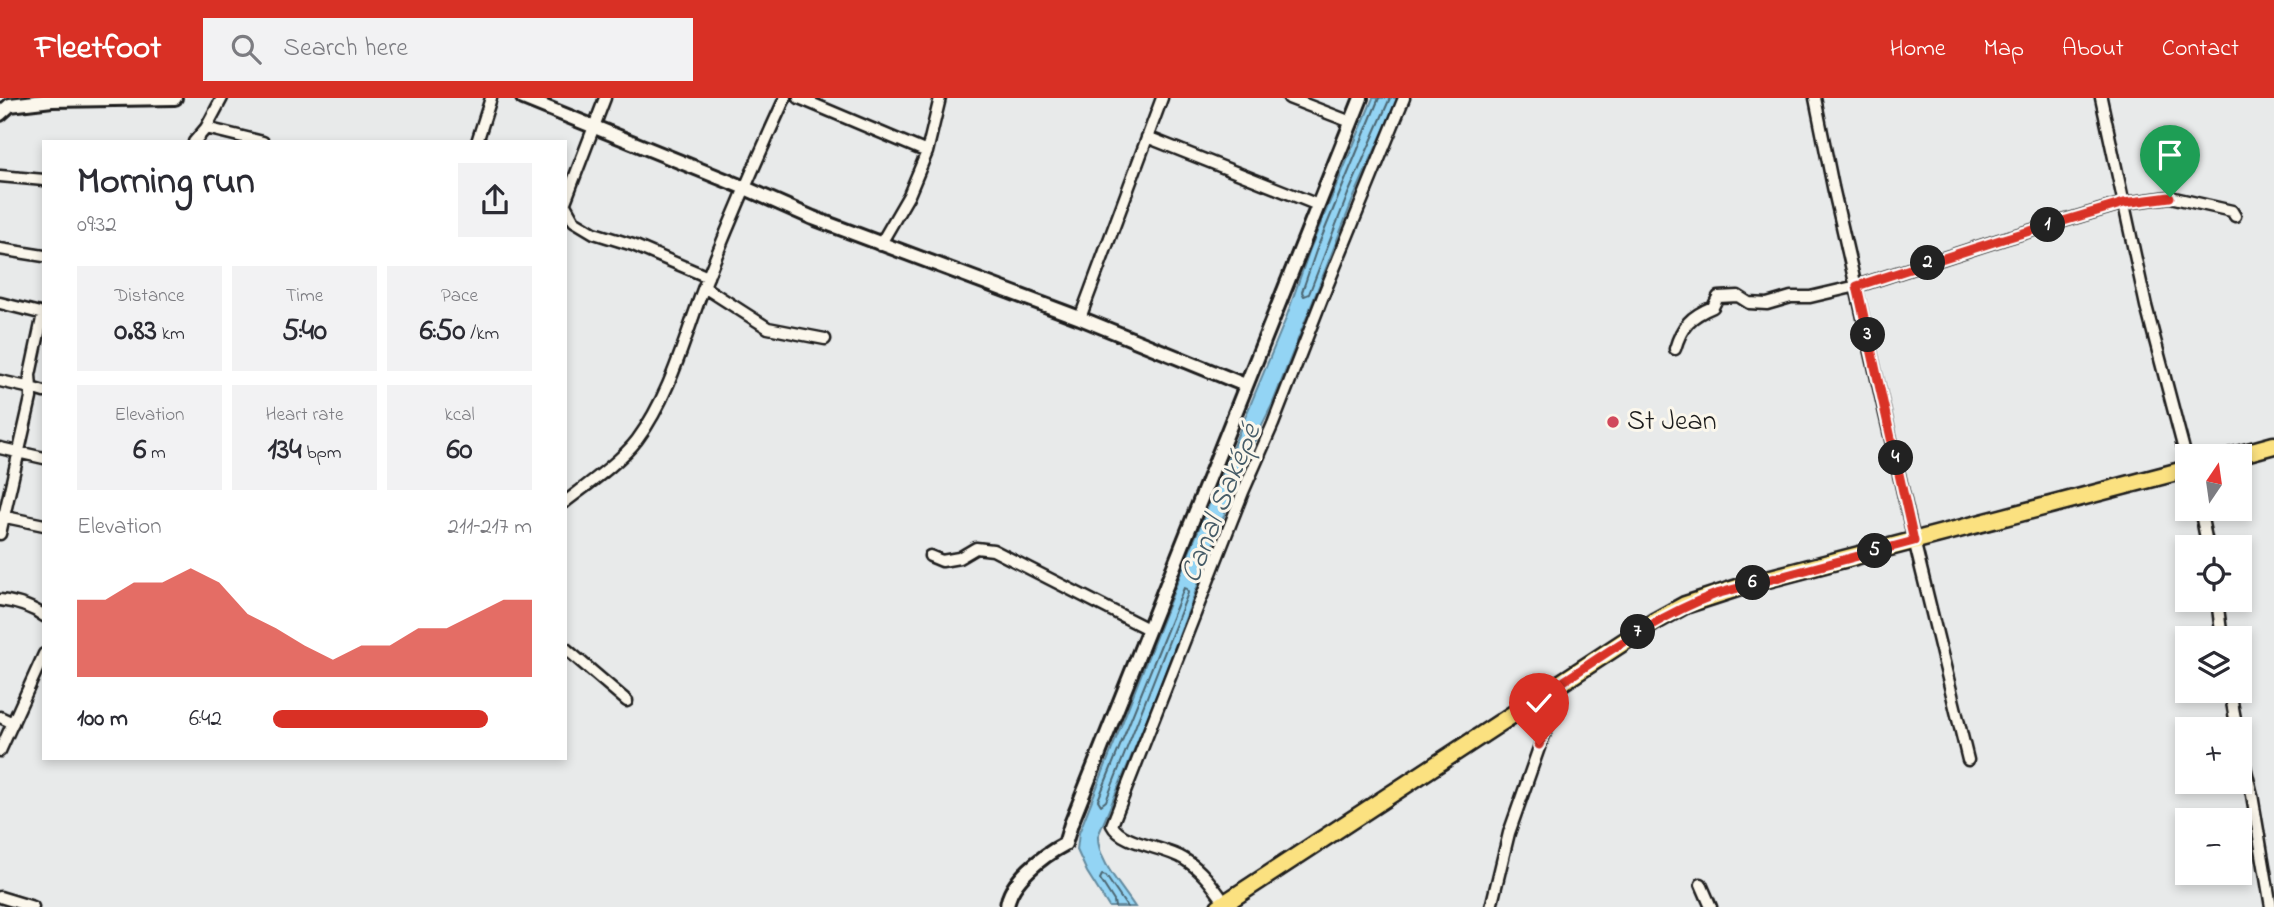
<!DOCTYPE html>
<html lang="en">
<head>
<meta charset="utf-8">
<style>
	:root { --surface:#fff; --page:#f2f2f3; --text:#2b2b33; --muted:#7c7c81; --accent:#d93025 }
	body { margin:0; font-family:"Indie Flower",sans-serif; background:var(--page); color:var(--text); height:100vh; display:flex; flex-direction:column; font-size:26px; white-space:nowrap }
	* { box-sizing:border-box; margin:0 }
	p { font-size:23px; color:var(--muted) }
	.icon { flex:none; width:38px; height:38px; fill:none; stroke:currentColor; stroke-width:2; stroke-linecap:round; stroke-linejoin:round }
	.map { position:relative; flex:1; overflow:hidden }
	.drawer { position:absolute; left:42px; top:42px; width:525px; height:620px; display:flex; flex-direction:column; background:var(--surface); border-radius:0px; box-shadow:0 4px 10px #0003 }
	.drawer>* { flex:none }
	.needle { width:46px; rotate:13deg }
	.buttons { position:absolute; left:2175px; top:346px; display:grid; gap:14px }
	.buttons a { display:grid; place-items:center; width:77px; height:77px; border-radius:0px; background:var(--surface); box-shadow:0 4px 10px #0003; font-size:35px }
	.pin { position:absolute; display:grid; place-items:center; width:60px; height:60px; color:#fff; margin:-72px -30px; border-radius:50% 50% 50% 0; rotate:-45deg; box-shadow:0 0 7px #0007 }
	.pin .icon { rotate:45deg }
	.km { position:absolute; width:35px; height:35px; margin:-18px; border-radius:50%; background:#222; color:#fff; font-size:19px; line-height:35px; text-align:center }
	.round { display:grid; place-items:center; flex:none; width:74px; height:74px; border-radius:0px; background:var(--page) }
	.summary { display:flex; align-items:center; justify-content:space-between; height:119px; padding:0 35px }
	h1 { font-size:38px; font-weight:800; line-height:52px }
	.stats { display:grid; grid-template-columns:repeat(3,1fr); gap:10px; height:119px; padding:7px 35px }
	.stats div { display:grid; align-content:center; border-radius:0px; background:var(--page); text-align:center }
	.stats b { font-size:30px; font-weight:800 }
	.stats small { font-size:19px; font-weight:400 }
	.stats p { font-size:19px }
	.chart { height:196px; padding:14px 35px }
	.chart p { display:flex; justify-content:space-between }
	.chart svg { width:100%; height:126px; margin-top:7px; fill:var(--accent); opacity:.7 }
	ul { padding:0 35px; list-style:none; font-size:23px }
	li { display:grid; grid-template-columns:112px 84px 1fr; align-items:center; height:52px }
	li i { height:18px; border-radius:9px; background:var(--accent) }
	header { display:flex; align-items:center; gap:42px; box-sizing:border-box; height:98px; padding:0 35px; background:var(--accent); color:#fff }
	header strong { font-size:33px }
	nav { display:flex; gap:38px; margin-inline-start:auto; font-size:24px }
	.search { width:490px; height:63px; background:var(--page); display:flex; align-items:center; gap:18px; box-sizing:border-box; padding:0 24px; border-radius:0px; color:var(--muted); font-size:26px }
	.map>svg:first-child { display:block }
	.water { fill:#93d4f4; stroke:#638a9e; stroke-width:2 }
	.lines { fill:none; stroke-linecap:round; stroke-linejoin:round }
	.shore { stroke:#4c6672; stroke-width:2 }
	.minor-casing { stroke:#1c1c1c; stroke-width:15 }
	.tertiary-casing { stroke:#1c1c1c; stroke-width:18 }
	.primary-casing { stroke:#1c1c1c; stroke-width:21 }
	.minor { stroke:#fbf7ec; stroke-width:10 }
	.tertiary { stroke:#fbf7ec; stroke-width:12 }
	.primary { stroke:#fbe180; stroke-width:16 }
	.route-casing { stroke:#fff; stroke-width:14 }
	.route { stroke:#d93025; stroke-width:9 }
	.poi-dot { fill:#d1495b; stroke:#fbf7ec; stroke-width:2.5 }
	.labels { text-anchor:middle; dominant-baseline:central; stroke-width:6; stroke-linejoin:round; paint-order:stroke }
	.poi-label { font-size:28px; fill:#1c1c1c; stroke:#fbf7ec; text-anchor:start }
	.water-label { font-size:30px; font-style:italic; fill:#465c68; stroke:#fbf7ec }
</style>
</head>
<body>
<header>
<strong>Fleetfoot</strong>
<div class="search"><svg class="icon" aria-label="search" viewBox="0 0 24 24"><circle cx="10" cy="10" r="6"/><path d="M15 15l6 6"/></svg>Search here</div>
<nav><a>Home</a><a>Map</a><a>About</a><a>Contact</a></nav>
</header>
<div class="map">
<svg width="2274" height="809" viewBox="0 0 2274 809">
	<rect width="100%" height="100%" fill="#e8eaea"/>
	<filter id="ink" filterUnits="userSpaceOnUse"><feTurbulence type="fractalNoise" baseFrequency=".0143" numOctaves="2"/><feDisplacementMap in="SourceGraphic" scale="14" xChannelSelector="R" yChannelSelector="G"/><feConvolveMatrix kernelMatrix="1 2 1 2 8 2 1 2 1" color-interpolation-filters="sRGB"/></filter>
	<g filter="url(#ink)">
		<path class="water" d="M1373,0H1398L1354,99L1272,307L1245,362L1154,604L1098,738C1097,762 1122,789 1135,809H1109L1087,774L1077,752L1079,735L1188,457L1285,223L1310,151Z"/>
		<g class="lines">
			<path class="shore" d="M1379,0L1316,153L1302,194L1304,198L1309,196L1348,96L1390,0
				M1184,490L1187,491L1188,495L1106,703L1101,707L1098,702L1107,680Z
				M1115,809L1114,803L1100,781L1102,777L1106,778L1127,809"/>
			<defs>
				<path id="minor" d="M799,0L927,54
					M1289,0L1351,24
					M1815,0L1833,89L1914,442L1968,662
					M2101,0L2146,208L2188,367
					M206,30L263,44
					M1147,39L1318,107
					M194,44L206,30L222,0
					M477,44L491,0
					M0,78L44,82
					M565,104L605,0
					M565,107L574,123L594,135L633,147L708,179
					M880,147L909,97L927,54L940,0
					M0,151L44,158
					M704,189L768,230L825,241
					M0,205L44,216
					M1080,220L1162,0
					M1675,251C1682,227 1691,218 1713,209L1718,199L1738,198L1749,205L1767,206L1791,199H1810L1857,188L2003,141L2124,105L2170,99L2232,113L2235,118
					M0,283L31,290L30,277L43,216
					M0,350L44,360
					M565,404C587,387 621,363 637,342C671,296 685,238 705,186C730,123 757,61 785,0
					M2200,411L2208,450
					M1,418L44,427
					M0,436L31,300V290L44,294
					M930,458L942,463L959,460L976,450L993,452L1148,531
					M0,502C16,504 31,508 44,518
					M2217,502L2222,541
					M565,550L627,603
					M2230,593L2237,632
					M0,619L13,625
					M2240,648L2252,697L2271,809
					M0,653L44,556
					M1701,786L1711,809
					M0,799L33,809
					M1225,805C1213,788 1202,772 1184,761C1164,748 1122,747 1112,727L1243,394L1273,326L1323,198L1404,0
					M1491,809L1509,735L1540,647L1554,614L1557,602L1555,589"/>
				<path id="tertiary" d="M523,0L745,90L813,120L1080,220L1245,287
					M0,16L10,7L52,2L175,0
					M1007,809C1009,783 1044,757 1065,746L1071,726L1361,0"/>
				<path id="primary" d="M2230,359L2274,347
					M1219,809L1654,524L1685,507L1756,484L2188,371"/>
			</defs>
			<use href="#minor" class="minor-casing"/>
			<use href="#tertiary" class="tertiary-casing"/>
			<use href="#primary" class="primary-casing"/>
			<use href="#minor" class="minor"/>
			<use href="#tertiary" class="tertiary"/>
			<use href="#primary" class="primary"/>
		</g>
	</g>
	<g class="lines" filter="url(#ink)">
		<defs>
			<path id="route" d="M1539,647C1548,627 1558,611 1555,589C1608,554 1657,518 1716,496L1914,443L1857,188L2003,141L2124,105L2170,99"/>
		</defs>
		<use href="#route" class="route-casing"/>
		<use href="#route" class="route"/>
	</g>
	<circle class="poi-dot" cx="1613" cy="324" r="7"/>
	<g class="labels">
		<g class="poi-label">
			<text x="1627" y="324">St Jean</text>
		</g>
		<g class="water-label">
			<text transform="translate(1222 406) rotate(-68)">Canal Saképé</text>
		</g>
	</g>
</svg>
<div class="buttons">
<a><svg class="needle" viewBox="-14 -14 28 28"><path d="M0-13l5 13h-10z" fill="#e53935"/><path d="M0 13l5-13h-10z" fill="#7c7c81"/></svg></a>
<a><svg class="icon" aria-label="locate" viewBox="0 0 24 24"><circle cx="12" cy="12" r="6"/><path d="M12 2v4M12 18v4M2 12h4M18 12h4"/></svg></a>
<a><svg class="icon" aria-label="layers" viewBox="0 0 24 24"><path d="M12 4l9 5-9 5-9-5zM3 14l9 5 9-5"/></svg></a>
<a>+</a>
<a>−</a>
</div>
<div class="pin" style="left:2170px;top:99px;background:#1e9e55"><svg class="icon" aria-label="arrive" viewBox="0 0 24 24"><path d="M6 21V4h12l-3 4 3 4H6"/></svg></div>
<div class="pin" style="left:1539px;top:647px;background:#d93025"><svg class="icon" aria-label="check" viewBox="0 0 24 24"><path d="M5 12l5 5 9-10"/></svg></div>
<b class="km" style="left:2048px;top:127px">1</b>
<b class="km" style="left:1928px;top:165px">2</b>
<b class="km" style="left:1868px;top:237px">3</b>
<b class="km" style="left:1896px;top:360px">4</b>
<b class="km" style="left:1875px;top:453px">5</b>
<b class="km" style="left:1753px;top:485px">6</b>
<b class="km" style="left:1638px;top:534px">7</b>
<section class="drawer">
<div class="summary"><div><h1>Morning run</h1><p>09:32</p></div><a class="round"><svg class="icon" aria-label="share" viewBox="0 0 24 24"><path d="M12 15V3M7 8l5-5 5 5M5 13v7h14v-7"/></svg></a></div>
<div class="stats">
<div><p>Distance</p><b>0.83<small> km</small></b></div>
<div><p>Time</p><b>5:40</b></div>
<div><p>Pace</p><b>6:50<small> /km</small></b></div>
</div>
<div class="stats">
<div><p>Elevation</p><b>6<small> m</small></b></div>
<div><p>Heart rate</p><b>134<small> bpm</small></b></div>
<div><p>kcal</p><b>60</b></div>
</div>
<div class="chart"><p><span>Elevation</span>211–217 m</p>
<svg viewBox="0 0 160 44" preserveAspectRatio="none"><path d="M0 44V17L10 17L20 11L30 11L40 6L50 11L60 22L70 27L80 33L90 38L100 33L110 33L120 27L130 27L140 22L150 17L160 17V44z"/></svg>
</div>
<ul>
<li><b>100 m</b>6:42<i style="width:83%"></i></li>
</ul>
</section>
</div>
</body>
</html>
